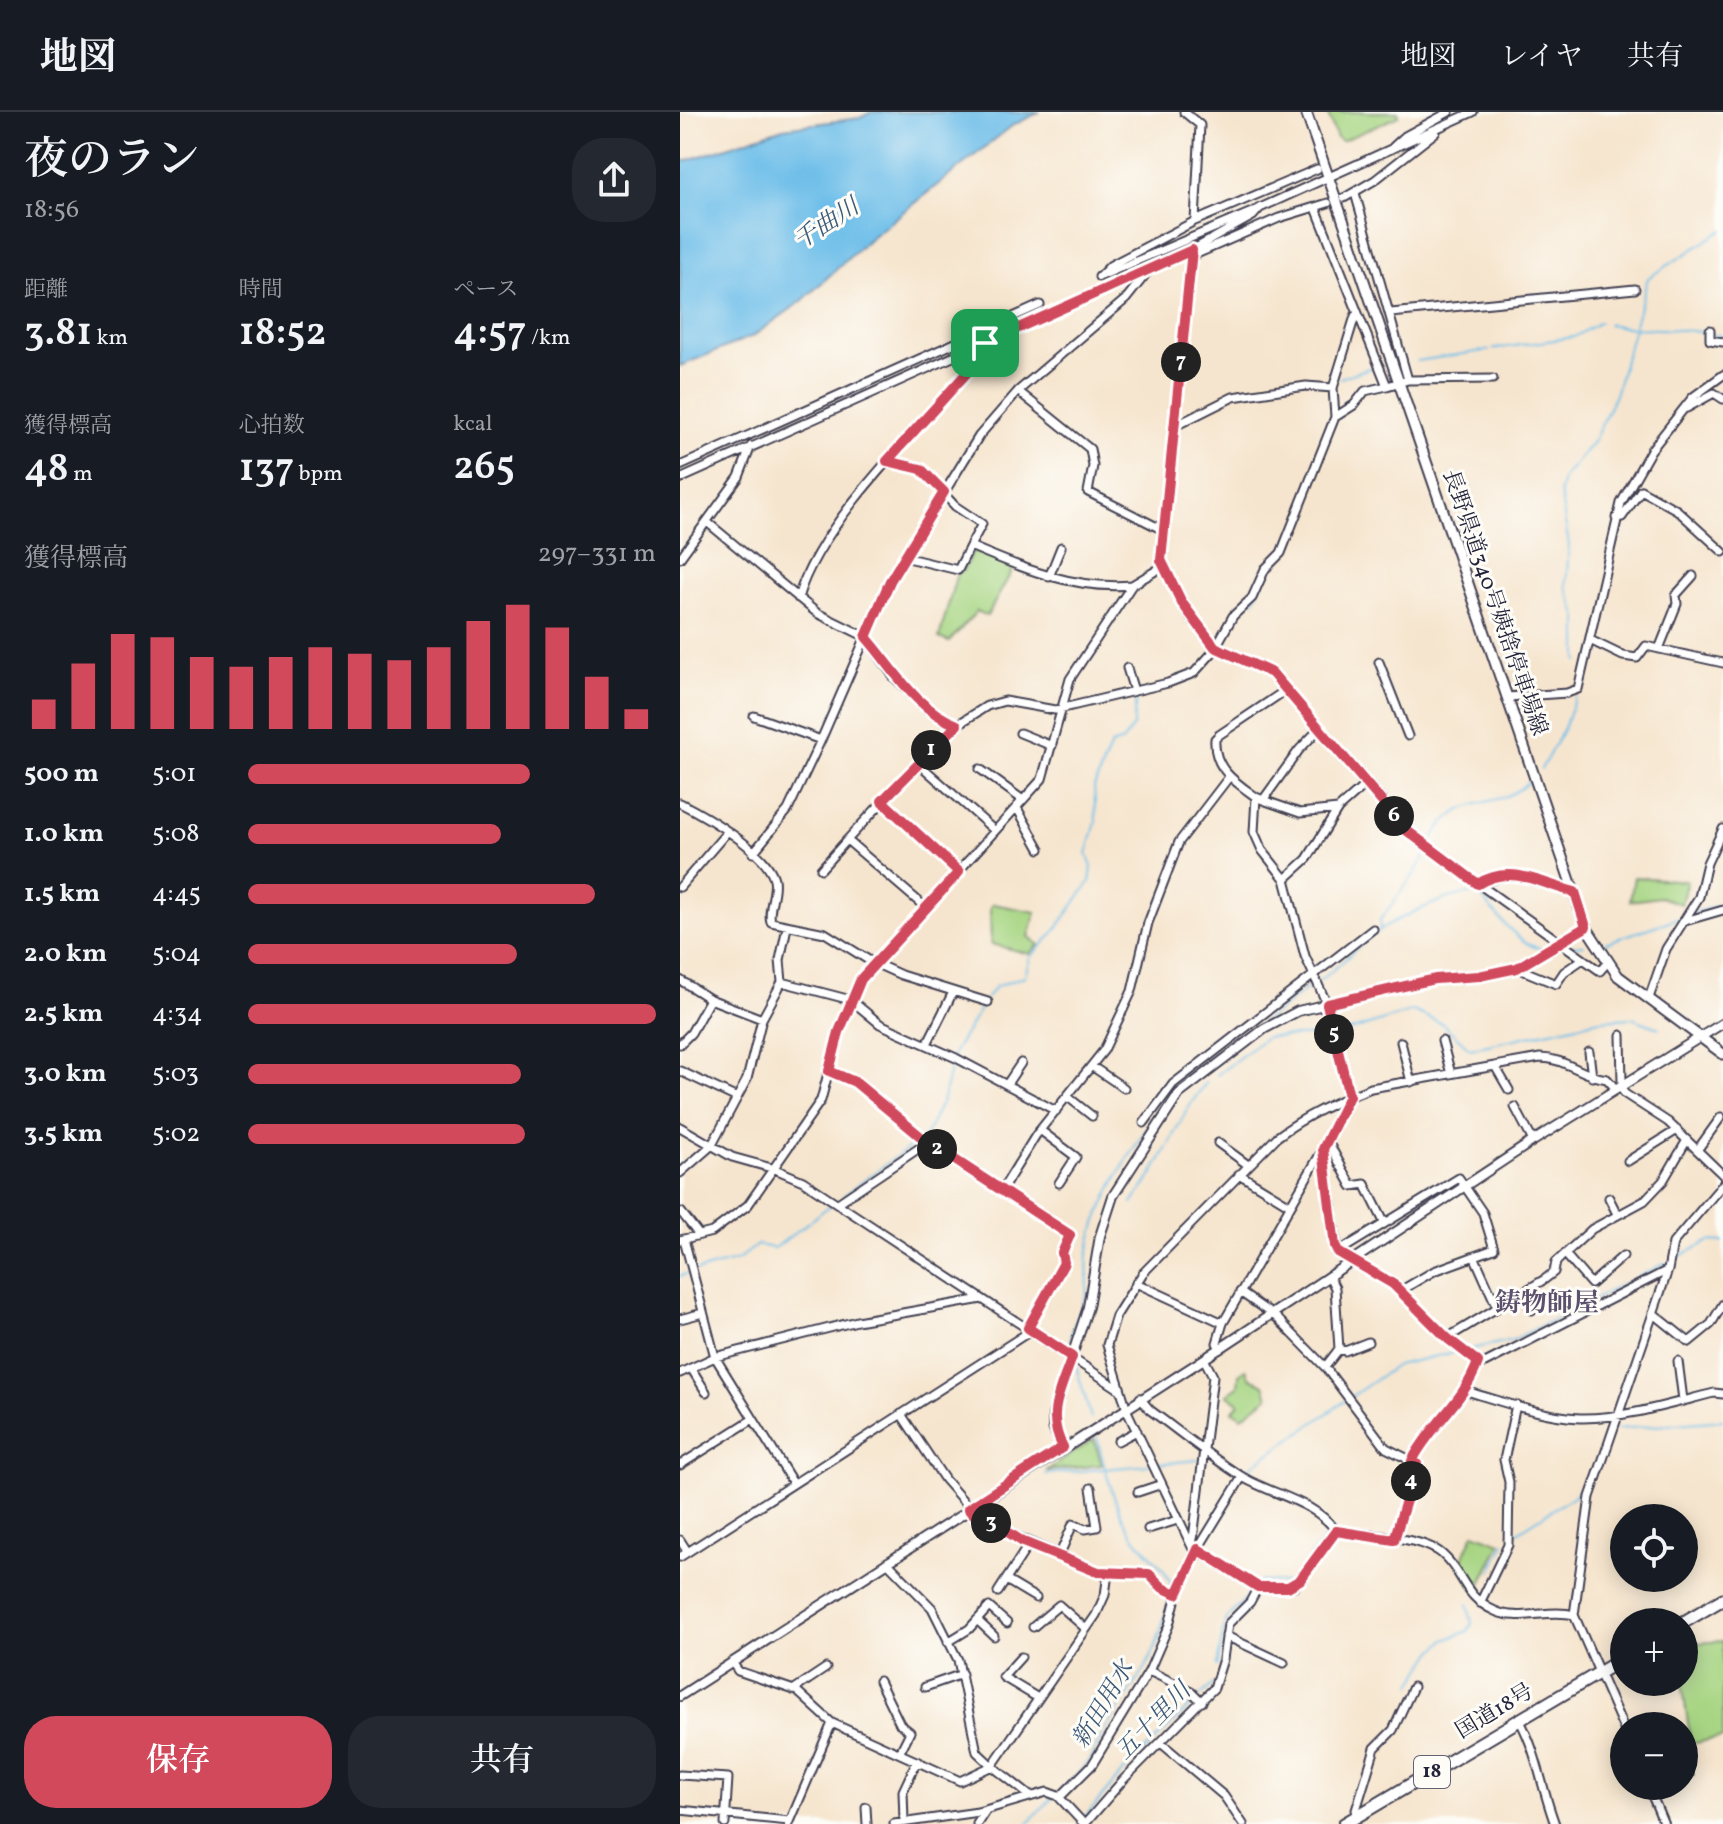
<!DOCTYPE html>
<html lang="ja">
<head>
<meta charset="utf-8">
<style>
	:root { --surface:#171b24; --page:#242831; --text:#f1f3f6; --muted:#9ea1a6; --line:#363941; --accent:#d1495b }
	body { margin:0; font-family:Vollkorn,"Noto Serif JP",serif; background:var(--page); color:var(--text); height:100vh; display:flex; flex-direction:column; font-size:30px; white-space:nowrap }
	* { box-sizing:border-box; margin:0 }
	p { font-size:26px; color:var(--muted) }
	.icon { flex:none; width:44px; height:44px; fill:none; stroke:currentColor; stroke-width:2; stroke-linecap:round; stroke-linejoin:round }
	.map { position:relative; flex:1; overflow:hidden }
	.side { display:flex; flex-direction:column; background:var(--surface); width:680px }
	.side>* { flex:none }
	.tools { position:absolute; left:930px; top:1392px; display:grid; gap:16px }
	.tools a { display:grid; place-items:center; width:88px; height:88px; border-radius:50%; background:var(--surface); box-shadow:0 4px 20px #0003; font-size:40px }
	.pin { position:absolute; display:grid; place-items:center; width:68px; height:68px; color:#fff; margin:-34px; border-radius:16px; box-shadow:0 4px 12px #0006 }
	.km { position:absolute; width:40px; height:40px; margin:-20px; border-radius:50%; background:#222; color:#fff; font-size:22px; line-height:40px; text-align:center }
	.round { display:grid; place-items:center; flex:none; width:84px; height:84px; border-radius:32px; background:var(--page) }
	.overview { display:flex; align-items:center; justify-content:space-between; height:136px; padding:0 24px }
	h1 { font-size:44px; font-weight:600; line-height:60px }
	.stats { display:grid; grid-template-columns:repeat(3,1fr); gap:12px; height:136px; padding:8px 24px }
	.stats div { display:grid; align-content:center }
	.stats b { font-size:40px; font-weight:600 }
	.stats small { font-size:22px; font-weight:400 }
	.stats p { font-size:22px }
	.chart { height:224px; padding:16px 24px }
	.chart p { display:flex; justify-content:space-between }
	.chart svg { width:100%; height:144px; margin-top:8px; stroke:var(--accent); stroke-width:6 }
	.action { display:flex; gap:16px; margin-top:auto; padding:16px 24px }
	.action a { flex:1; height:92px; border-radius:32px; background:var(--accent); color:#fff; font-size:32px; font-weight:600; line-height:92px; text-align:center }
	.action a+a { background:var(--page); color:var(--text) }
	ul { padding:0 24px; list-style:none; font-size:26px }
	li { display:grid; grid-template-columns:128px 96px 1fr; align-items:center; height:60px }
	li i { height:20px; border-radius:10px; background:var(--accent) }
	header { display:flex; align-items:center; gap:48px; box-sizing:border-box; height:112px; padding:0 40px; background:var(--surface); border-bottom:2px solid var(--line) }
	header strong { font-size:38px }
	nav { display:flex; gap:44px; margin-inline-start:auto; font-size:28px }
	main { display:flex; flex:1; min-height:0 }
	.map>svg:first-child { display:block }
	.green { fill:#a7d583; stroke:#647c5f; stroke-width:2 }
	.water { fill:#6dbee9; stroke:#487092; stroke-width:2 }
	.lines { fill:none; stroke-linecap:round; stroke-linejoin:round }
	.stream { stroke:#6dbee9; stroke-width:2 }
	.minor-casing { stroke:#423f51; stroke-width:11 }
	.tertiary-casing { stroke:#423f51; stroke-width:12 }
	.secondary-casing { stroke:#423f51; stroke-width:13 }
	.trunk-casing { stroke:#423f51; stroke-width:15 }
	.minor { stroke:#fff; stroke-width:7 }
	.tertiary { stroke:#fff; stroke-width:8 }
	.secondary { stroke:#fff; stroke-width:9 }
	.trunk { stroke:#fff; stroke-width:11 }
	.route-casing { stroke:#fff; stroke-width:16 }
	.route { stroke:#d1495b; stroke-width:10 }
	.labels { text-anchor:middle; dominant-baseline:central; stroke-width:6; stroke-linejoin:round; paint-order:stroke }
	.shield { fill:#fdfcf7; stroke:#646373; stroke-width:2 }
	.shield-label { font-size:20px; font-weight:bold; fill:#22223b }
	.street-label { font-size:22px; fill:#22223b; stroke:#fdfcf7 }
	.water-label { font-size:24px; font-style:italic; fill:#3c5978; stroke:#fdfcf7 }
	.quarter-label { font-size:26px; font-weight:bold; fill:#5b516e; stroke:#fdfcf7 }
</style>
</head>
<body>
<header>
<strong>地図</strong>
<nav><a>地図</a><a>レイヤ</a><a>共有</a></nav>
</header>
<main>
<section class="side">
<div class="overview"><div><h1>夜のラン</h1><p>18:56</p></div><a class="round"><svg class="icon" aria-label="share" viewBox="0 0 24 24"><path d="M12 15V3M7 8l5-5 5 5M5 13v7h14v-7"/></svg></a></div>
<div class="stats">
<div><p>距離</p><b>3.81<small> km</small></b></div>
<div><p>時間</p><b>18:52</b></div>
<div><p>ペース</p><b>4:57<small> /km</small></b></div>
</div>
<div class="stats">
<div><p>獲得標高</p><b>48<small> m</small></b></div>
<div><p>心拍数</p><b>137<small> bpm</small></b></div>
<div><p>kcal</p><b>265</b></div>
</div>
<div class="chart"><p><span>獲得標高</span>297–331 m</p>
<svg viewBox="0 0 160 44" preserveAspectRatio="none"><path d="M5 44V35M15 44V24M25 44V15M35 44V16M45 44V22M55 44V25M65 44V22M75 44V19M85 44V21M95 44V23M105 44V19M115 44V11M125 44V6M135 44V13M145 44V28M155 44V38"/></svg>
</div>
<ul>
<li><b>500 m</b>5:01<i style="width:69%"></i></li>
<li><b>1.0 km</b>5:08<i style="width:62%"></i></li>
<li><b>1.5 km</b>4:45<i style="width:85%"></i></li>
<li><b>2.0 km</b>5:04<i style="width:66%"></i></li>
<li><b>2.5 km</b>4:34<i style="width:100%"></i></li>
<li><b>3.0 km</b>5:03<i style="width:67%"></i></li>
<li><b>3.5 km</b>5:02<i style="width:68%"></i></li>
</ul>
<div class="action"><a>保存</a><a>共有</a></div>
</section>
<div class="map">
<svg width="1043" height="1712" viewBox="0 0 1043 1712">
	<rect width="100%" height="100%" fill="#fdfcf7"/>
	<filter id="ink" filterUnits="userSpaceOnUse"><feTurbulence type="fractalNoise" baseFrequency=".0125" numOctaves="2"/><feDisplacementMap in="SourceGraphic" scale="16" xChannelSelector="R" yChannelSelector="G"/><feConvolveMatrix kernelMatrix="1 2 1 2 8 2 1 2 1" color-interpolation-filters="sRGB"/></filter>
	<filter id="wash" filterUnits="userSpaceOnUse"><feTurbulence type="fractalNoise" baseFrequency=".006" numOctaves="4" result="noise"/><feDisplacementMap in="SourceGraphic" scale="32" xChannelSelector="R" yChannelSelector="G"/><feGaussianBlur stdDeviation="1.8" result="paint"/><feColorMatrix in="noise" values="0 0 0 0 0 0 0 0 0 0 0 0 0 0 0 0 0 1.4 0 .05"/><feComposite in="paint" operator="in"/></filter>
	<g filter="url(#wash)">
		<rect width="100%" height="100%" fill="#f6e5ce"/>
		<path class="green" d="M647,0H718L719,4L662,29L657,26Z
			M293,439L336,452L307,504L297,499L269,530L259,526L277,461L283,459Z
			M954,765L1007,769L1001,792L980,785L950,789Z
			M313,792L356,800L349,825L359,833L349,842L311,832L310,795Z
			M566,1257L569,1265L584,1273L588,1285L562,1305L553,1299L559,1291L547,1282L558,1274L559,1262Z
			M414,1327L422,1353L366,1359Z
			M794,1421L821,1431L797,1479L792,1476L780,1453Z
			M1043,1529V1625L1011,1632L1002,1570L1004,1532Z"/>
		<path class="water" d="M191,0H360L333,13L189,127L122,189L73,224L0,254V51L103,16L180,6Z"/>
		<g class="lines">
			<path class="stream" d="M928,212C960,220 993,214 1026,221
				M1032,223L1043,224
				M814,237L894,225L920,210
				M737,249L810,238
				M660,266L695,254
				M588,459L605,441
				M574,489L583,469
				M898,549V505L886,474L889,433L880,380L883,366L914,329L935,283L968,166L1043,118
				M861,657L884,616L895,585
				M750,732C777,676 816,702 848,670
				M1014,801L1043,792
				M700,817V808L735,761L748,738
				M925,831L998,806
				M892,834L904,833
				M639,869C661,854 678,832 700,818C715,808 788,771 801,785C813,799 841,835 860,836
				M307,886L315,875L345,864L350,845L372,823L410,770L412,755L407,742L416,710L414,675L431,633L443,629L453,614L456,586L471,579
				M657,923L733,899L763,912L790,937L920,908L952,906L979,916
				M537,963L586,925L650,923
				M489,983L633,872
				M163,1084L246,1023L263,987L274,940L303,892
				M452,1091C483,1055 496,1006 527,970
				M992,1148L1030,1129L1043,1130
				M17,1159L58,1148L77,1133L95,1136L152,1092
				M0,1164L10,1161
				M391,1232C390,1212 403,1198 407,1179C409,1167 406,1154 408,1142C417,1089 451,1042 478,998
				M791,1237L833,1228L986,1151
				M396,1254L411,1306
				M672,1284L717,1253L775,1240
				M938,1317L1043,1308
				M417,1326C425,1356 433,1389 448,1416C459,1436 489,1455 492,1477
				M920,1346L925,1320L931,1318
				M476,1352L518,1348
				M566,1358L665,1289
				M366,1362L469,1353
				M833,1423L894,1384L915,1359
				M811,1460L825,1430
				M611,1470L650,1419
				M577,1472L580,1469L605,1471
				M537,1554L545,1508L571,1481
				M732,1572L753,1540L765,1528L788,1519L792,1511L788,1492
				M520,1584L533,1572
				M379,1680L408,1651L424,1619L465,1557L476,1534L491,1483
				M404,1706L442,1661L515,1589
				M347,1712L374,1684"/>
		</g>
	</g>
	<g filter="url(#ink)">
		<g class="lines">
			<defs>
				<path id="minor" d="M713,35L725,24L769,0
					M664,86L695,68L756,20
					M636,96L707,274L728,268L675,81
					M515,109L637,57
					M512,138L481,448L510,504L535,535L592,561L736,727L920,859L927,851
					M512,144L599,106L648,91
					M421,164L579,97
					M419,165L431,153L515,109L520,13L504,0
					M711,201L955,177
					M1030,218V228L1043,230
					M728,268L813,267
					M338,279L410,337L413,354L408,380L483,418
					M1007,296L1034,281L1043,287
					M655,305L674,293L685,279L707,274
					M495,314L553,285L626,274L653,276
					M207,349L241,357L275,394L302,412L290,434
					M0,354L360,193
					M0,367L512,138L573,104L580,96L793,0
					M936,406L942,405L961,378L997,398L1043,440
					M27,410L137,501L186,525L214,565L247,597L277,613
					M224,445L278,458L290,434C341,456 394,478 452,473
					M0,446L59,365L71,334
					M369,465L381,435
					M118,486C141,406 249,307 304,242L305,231
					M910,528L943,544L957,546L966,534L1043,551
					M979,537L997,492L996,483L1013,464
					M699,550L728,624
					M447,556L454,579
					M827,585L887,581L898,577L941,391L971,338L1013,285L1043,263
					M74,604L141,628L210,469L299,324L338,279L446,187L469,158
					M340,621L372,634
					M238,651L315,719
					M300,657L343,688
					M576,685L583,688L619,638L640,616
					M583,688L620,701L658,697
					M202,689L279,760
					M0,691C24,703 88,740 94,767C97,781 87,797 91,810L145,821L190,849L221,863L308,890
					M337,696L360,737
					M73,741L108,698L141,628
					M141,757L167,728
					M605,767L627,747L658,697L686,672
					M798,772L830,762L895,780
					M0,775L47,720
					M245,795L167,728L251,638L277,613L307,594L325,589L375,598L488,571L514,561L533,540L553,504L572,486L585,457L601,441L655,305L653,276L675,204
					M1005,809L1043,798
					M837,856L876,872L884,860L903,847
					M0,868L30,887L82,907
					M102,870L171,888L200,912L276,946L376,999
					M969,886L986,837L1019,785L1027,751L1043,717
					M941,923L942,971
					M762,929L771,962
					M721,930L731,970
					M0,932L11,921L30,887
					M247,932L273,880
					M909,940L912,965
					M815,954L829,978
					M413,955L444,976
					M0,959L57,986
					M149,959L175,970L246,1029L390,1123L382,1141L384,1151L348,1216
					M327,972L341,951
					M939,974L945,982L988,1010L1043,1063
					M388,985L412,1004
					M835,995L853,1029
					M464,1011L493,972L693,817
					M0,1015L52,1045L95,1057L123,1069L439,1277
					M360,1018L396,1045L379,1071
					M647,1028L672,1074L685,1072L704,1110
					M538,1031L568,1053
					M1018,1037L1041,1005
					M643,1040L658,1140L713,1172L767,1226L798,1250L805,1251L988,1158
					M948,1049L997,1018
					M0,1061L32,1033L67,967L82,907L102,870L100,848L107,815
					M559,1062L610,1093
					M322,1078L356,1023L424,938L452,879L468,811L499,730L549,665
					M929,1086L937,1102
					M158,1091L248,1030
					M1,1100L19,1123
					M4,1127L35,1245L113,1371
					M0,1128L32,1120L68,1093L141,988L159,920L181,867L362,667L390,567L452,473L482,455
					M658,1140L779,1066L803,1101L814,1137L754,1159L720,1179
					M886,1143L911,1172L943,1144
					M795,1146L817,1195
					M649,1164L655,1176L659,1237L645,1255L706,1336L732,1349
					M456,1171L543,1211
					M560,1180L597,1206L645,1255
					M842,1181L852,1198
					M973,1201L1009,1230L1031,1212L1043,1192
					M0,1207L23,1201
					M767,1226L865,1167L874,1160L876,1150L912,1117L964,1089L983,1069L1007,1028
					M540,1237L537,1231L543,1211L643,1037L669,984L647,892L625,844L605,767L582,738L574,720L576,685C555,670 533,656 535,627L539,623L606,578
					M659,1237L665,1239L688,1230
					M998,1249L1003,1288
					M11,1256L26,1280
					M0,1261L35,1245L177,1209L302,1187
					M786,1279C820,1289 865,1305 900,1306C943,1307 993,1291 1034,1281L1043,1282
					M460,1286L470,1298C500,1320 529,1344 561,1364C591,1383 634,1388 656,1419C683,1423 742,1424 762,1442C785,1462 783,1485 815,1499C838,1510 870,1496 894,1503
					M221,1302L265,1368L300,1408L418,1460L469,1462L483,1476L497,1482L521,1432L562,1365
					M438,1329L457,1319
					M0,1353L73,1307
					M458,1380L482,1372
					M468,1417L498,1408
					M0,1428L7,1439
					M714,1428L737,1352L732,1349C751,1312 784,1290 798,1250
					M512,1435L533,1264L524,1247
					M379,1444L393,1412L405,1417L417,1415L411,1376
					M0,1445L352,1218
					M207,1450L252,1496L278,1548L297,1640L312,1654L416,1503L425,1483L428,1461
					M326,1468L356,1486
					M578,1475L512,1435L448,1301L427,1233L436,1204L463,1161L597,1025C626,1003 657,989 691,976L860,946C886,946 901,964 927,967L935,976
					M318,1480L349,1432
					M497,1482L489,1513L469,1559L511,1579L522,1590
					M800,1491L828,1433L829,1370L824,1348L836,1293
					M297,1508L314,1524
					M353,1515L379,1493L406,1517
					M546,1524L604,1551
					M268,1530L289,1517L309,1495L327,1511
					M341,1545L323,1565L358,1586
					M52,1550L58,1559L117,1579L152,1611L280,1669L312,1654L350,1684
					M199,1569L220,1612L230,1620L220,1640
					M245,1575L282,1562
					M113,1578L146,1556
					M840,1609C857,1640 862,1678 875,1712
					M944,1617L894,1503L910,1385L988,1158L993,1131L1043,1072
					M481,1631L544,1684L563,1712
					M0,1663L48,1666L45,1712
					M1004,1665L1009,1663
					M968,1674L984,1712
					M380,1685L412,1653L469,1559
					M186,1695L187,1712
					M0,1698L109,1709
					M678,1704L676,1698L695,1636L713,1618L733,1575
					M224,1709L223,1679L237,1649
					M109,1712L152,1611
					M214,1712L298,1700L367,1680L378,1684L404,1712
					M297,1712L306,1698
					M405,1712L444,1667L534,1576L543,1547L548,1512L570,1490L578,1475L615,1474L656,1419"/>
				<path id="tertiary" d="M383,1335L373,1316V1302L408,1195L420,1124L433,1084L499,982L584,917L618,899L755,867L799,864L837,856L906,815
					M0,1584L524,1247L853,1029L1043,911"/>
				<path id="secondary" d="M626,0L906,815L938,864L1043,942"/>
				<path id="trunk" d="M1004,1510L1043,1487
					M664,1712L944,1546"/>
			</defs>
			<use href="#minor" class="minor-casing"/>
			<use href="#tertiary" class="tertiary-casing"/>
			<use href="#secondary" class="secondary-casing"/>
			<use href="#trunk" class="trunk-casing"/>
			<use href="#minor" class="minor"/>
			<use href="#tertiary" class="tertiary"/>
			<use href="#secondary" class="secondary"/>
			<use href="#trunk" class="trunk"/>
		</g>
	</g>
	<g class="lines" filter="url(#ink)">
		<defs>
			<path id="route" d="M512,138L481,448L502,491L535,535L592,561L726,718L798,772C831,751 861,772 895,780L906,815L837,856L799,864L755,867L647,892L669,984L643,1037L655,1134L658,1140L713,1172L767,1226L798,1250C784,1290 751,1312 732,1349L737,1352L714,1428L656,1419L620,1468L608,1475H578L518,1437L497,1482L483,1476L469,1462L418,1460L343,1430L314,1411L300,1408L288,1397L383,1335C365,1302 381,1278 392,1245L348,1216L384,1151L382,1141L390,1123L246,1029L175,970L149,959L159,920L181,867L279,760L202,689L277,613C234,596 215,558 186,525L210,469L264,380L241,357L207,349L304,242L305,231Z"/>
		</defs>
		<use href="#route" class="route-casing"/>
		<use href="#route" class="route"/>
	</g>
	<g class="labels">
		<rect class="shield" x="734" y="1644" width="36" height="32" rx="6"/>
		<g class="shield-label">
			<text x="752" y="1660">18</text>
		</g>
		<g class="street-label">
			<text transform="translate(814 491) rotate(71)">長野県道340号姨捨停車場線</text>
			<text transform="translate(815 1600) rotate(-31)">国道18号</text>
		</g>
		<g class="water-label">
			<text transform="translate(147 113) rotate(-33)">千曲川</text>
			<text transform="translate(424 1593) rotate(-59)">新田用水</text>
			<text transform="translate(474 1610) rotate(-46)">五十里川</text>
		</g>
		<g class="quarter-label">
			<text x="867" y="1192">鋳物師屋</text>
		</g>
	</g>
</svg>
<div class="tools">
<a><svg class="icon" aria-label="locate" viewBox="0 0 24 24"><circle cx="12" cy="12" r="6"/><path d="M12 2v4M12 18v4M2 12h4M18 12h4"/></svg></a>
<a>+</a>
<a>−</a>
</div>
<div class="pin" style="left:305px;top:231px;background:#1e9e55"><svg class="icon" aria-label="arrive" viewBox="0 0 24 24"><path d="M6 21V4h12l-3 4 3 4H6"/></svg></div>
<b class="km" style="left:251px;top:638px">1</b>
<b class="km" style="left:257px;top:1037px">2</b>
<b class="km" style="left:311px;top:1411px">3</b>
<b class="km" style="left:731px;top:1369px">4</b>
<b class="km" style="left:654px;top:922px">5</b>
<b class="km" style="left:714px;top:704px">6</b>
<b class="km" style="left:501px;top:250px">7</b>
</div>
</main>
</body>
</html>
